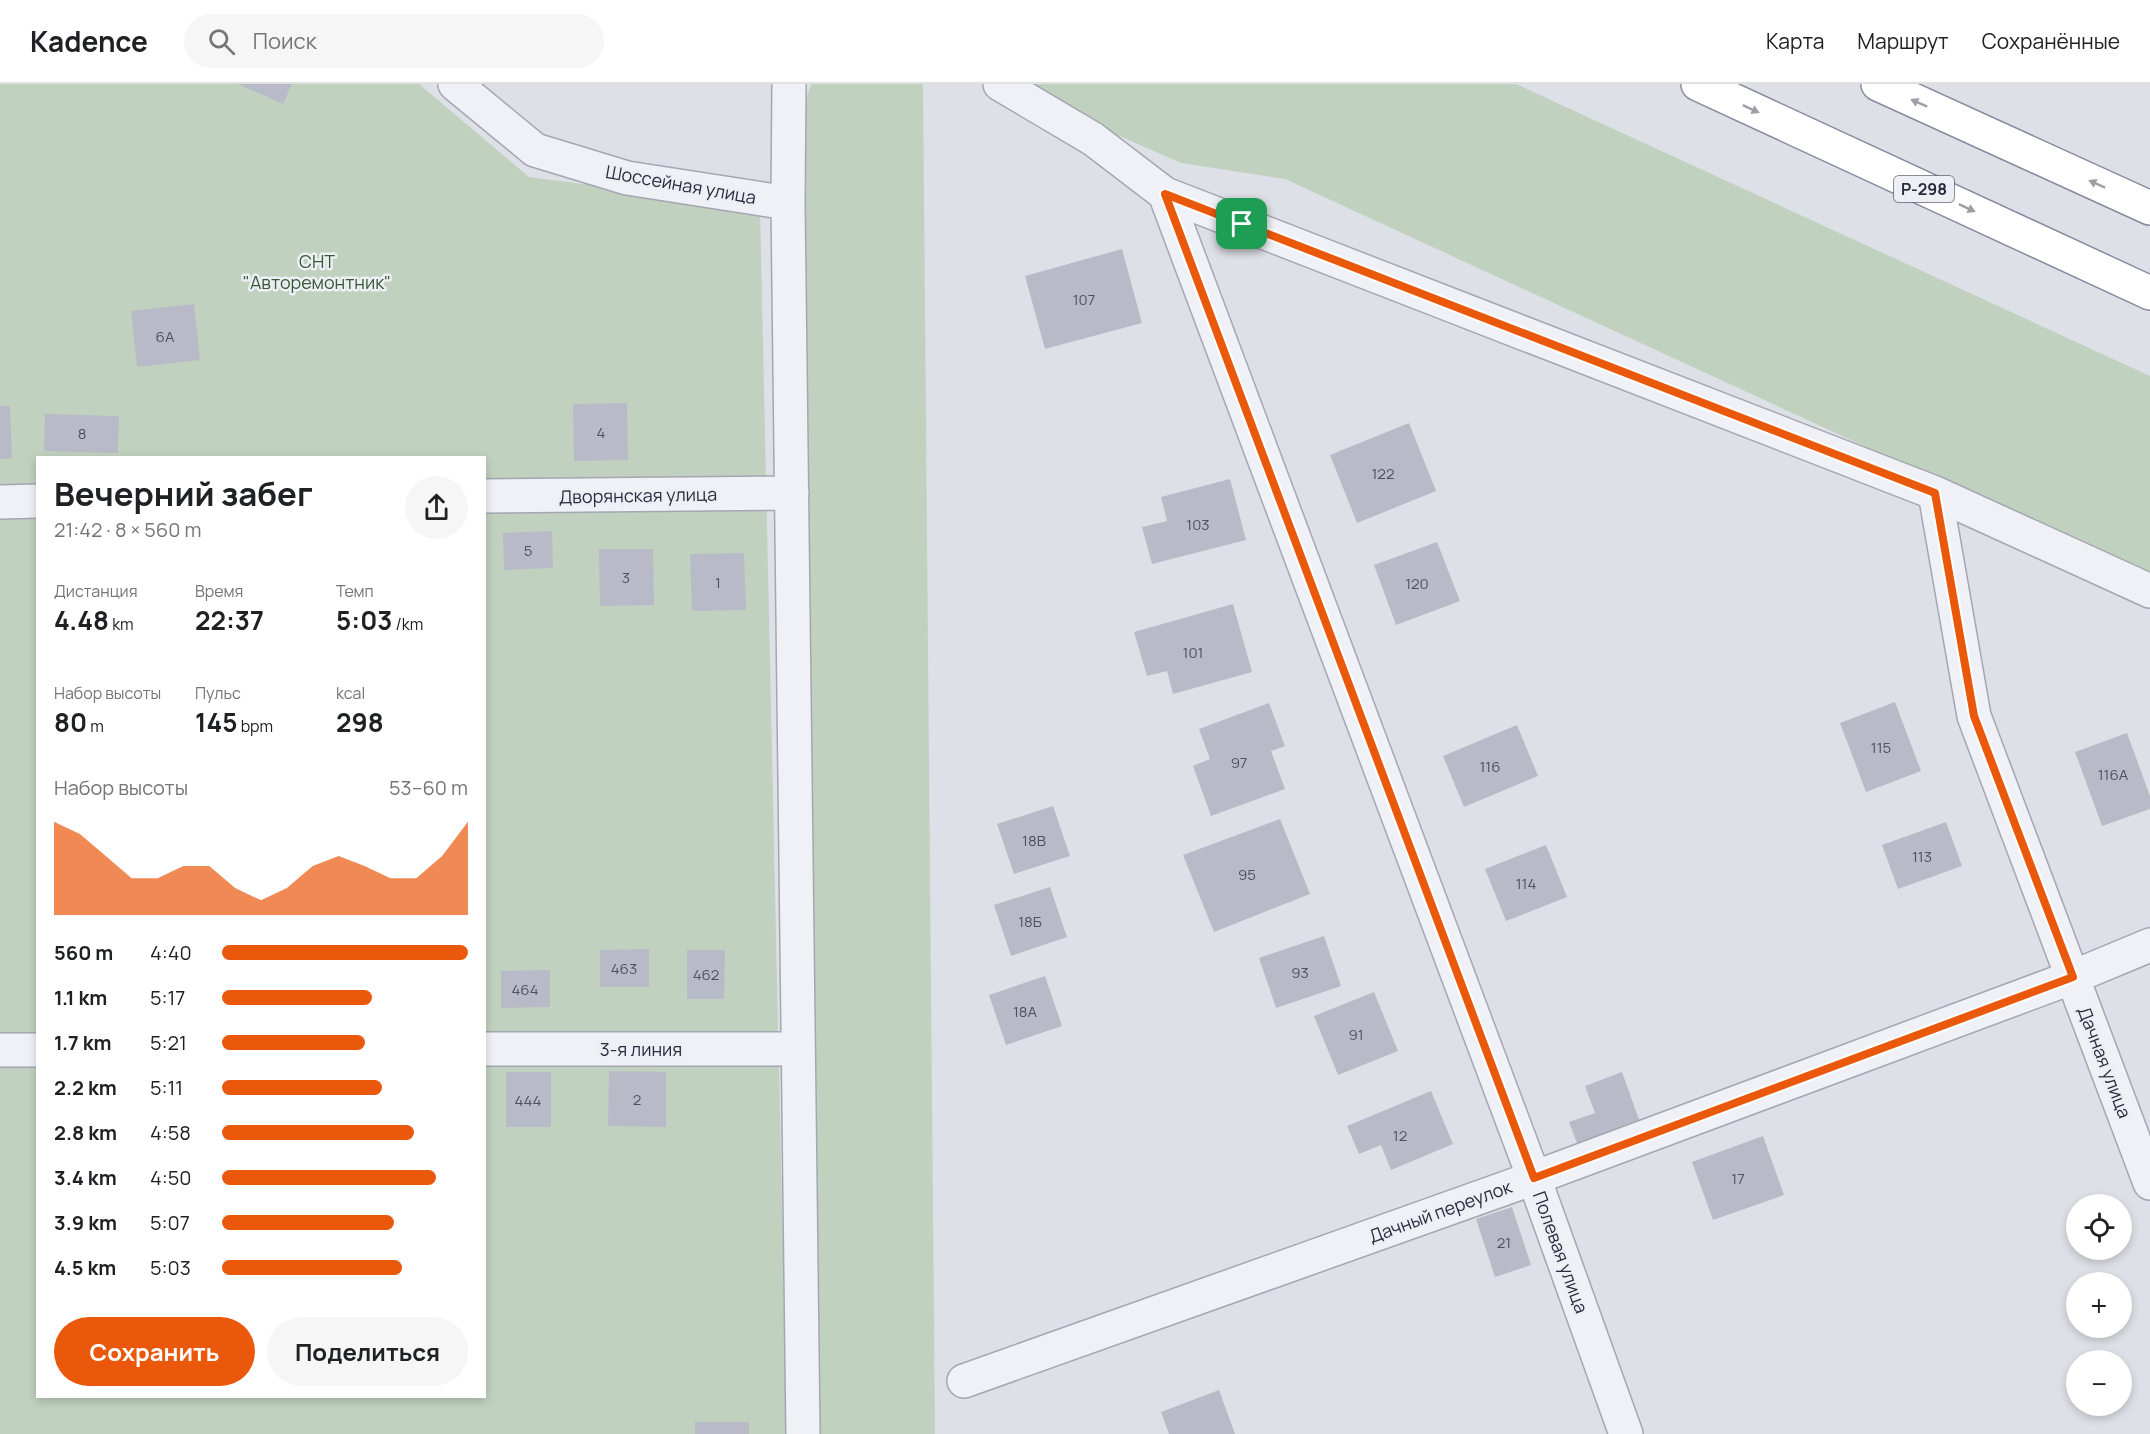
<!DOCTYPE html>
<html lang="ru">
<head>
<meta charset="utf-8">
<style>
	:root { --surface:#fff; --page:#f6f6f6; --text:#202124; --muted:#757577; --line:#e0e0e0; --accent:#ea580c }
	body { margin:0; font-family:Manrope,sans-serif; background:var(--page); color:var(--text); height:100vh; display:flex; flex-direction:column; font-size:22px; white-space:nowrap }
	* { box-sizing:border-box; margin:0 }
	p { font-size:20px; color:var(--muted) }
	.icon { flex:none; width:33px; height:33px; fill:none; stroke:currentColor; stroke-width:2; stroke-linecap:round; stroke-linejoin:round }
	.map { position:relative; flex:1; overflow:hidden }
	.drawer { position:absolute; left:36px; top:372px; width:450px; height:942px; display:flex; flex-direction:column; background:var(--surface); border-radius:0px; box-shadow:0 3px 9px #0003 }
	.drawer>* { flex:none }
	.tools { position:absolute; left:2066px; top:1110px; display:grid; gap:12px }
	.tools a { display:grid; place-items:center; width:66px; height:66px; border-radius:50%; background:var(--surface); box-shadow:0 3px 9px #0003; font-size:30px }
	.pin { position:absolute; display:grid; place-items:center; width:51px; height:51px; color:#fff; margin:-26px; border-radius:12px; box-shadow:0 3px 9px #0006 }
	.round { display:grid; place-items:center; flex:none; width:63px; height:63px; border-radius:32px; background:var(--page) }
	.overview { display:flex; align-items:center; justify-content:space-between; height:102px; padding:0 18px }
	h1 { font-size:33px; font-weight:700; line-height:45px }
	.metrics { display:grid; grid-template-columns:repeat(3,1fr); gap:9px; height:102px; padding:6px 18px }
	.metrics div { display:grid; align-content:center }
	.metrics b { font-size:26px; font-weight:700 }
	.metrics small { font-size:16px; font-weight:400 }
	.metrics p { font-size:16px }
	.chart { height:168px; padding:12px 18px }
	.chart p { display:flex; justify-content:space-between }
	.chart svg { width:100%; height:108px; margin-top:6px; fill:var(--accent); opacity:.7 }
	.primary-button { display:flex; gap:12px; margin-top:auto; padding:12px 18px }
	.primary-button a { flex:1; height:69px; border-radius:36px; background:var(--accent); color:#fff; font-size:24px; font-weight:700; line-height:69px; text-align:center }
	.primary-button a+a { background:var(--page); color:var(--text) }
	ul { padding:0 18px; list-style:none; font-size:20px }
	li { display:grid; grid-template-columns:96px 72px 1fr; align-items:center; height:45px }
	li i { height:15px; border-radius:8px; background:var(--accent) }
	header { display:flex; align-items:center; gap:36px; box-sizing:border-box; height:84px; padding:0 30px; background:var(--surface); border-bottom:2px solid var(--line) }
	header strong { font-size:28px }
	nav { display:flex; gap:33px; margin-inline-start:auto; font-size:21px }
	.search { width:420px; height:54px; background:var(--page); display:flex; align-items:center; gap:15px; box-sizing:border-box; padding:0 21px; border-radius:33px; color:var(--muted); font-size:22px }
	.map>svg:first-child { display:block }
	.green { fill:#c1d1bf; fill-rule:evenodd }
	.building { fill:#b8bbc7 }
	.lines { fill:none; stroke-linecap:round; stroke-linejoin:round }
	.minor-casing { stroke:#a4a6b1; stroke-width:36 }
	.highway-casing { stroke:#868b9d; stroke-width:36 }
	.minor { stroke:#f0f1f6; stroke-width:33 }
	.highway { stroke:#fff; stroke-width:33 }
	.oneway { fill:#9ea0a8 }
	.route-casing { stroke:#fff; stroke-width:12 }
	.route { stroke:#ea580c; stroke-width:8 }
	.labels { text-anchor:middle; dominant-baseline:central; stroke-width:5; stroke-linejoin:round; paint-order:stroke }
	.number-label { font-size:15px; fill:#4c5060 }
	.shield { fill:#edeff5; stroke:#636674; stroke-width:1.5 }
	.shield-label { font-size:16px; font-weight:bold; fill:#282c3d }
	.street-label { font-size:18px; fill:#282c3d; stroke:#edeff5 }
	.park-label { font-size:18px; fill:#365935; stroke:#edeff5 }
</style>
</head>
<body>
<header>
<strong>Kadence</strong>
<div class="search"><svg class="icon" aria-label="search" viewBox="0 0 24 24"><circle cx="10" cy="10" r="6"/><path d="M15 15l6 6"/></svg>Поиск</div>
<nav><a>Карта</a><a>Маршрут</a><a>Сохранённые</a></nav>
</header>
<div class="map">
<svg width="2150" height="1350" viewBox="0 0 2150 1350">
	<rect width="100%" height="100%" fill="#dee0e7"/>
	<path class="green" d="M0,0H419L529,93L760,123L787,1350H0ZM38,374H484V1312H38Z
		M811,0H923L935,1350H815L802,27Z
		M1021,0H1516L2150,292V494L1285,95L1181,79L1022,9Z"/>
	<path class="building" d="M238,0H292L283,20Z
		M1122,165L1142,239L1045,265L1025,192Z
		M194,220L200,276L137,283L131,227Z
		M627,319L628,376L574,377L573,320Z
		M0,322H10L12,374L0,375Z
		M45,330L119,332L118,369L44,367Z
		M1409,339L1436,407L1357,439L1330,371Z
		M1230,395L1246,456L1152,480L1142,443L1167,437L1161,413Z
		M552,447L553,484L504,486L503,449Z
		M1437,458L1460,517L1396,541L1374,481Z
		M599,465H653L654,521L600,522Z
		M744,469L746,526L692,527L690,470Z
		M1233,520L1252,588L1173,610L1167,587L1147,592L1134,548Z
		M1895,618L1921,687L1866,708L1840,639Z
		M1269,619L1285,662L1271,667L1285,705L1211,732L1193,682L1210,675L1199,645Z
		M1517,641L1538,692L1464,723L1443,672Z
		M2127,649L2150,712V725L2102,742L2075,668Z
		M1053,722L1070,772L1014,790L997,740Z
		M1280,735L1310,810L1214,848L1183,771Z
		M1946,738L1962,782L1898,805L1882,761Z
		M1546,761L1567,813L1506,837L1485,785Z
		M1050,803L1067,853L1011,872L994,821Z
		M1324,852L1341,902L1276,924L1259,874Z
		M649,865V903H600V866Z
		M687,866H725L724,915H687Z
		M550,886V923L501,924V887Z
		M1045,892L1062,942L1006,961L989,911Z
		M1374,908L1398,967L1338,991L1314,932Z
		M609,987L666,988V1043L608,1042Z
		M506,988H551V1043H506Z
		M1622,988L1642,1044L1580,1067L1569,1038L1595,1029L1585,1002Z
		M1431,1007L1453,1060L1391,1086L1381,1061L1359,1070L1347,1042Z
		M1763,1052L1784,1111L1713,1136L1692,1078Z
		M1512,1123L1531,1181L1495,1193L1476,1135Z
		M1219,1306L1235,1350H1169L1161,1328Z
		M695,1338H749V1350H695Z"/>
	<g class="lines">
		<defs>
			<path id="minor" d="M455,0L535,66L627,94L788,119
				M789,0L788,119L803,1350
				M1000,0L1093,55L1165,110L1534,1094L1626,1350
				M1165,110L1935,409L2150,507
				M1935,409L1974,632L2150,1099
				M484,412L792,409
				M0,418L38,417
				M484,965H797
				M0,966H38
				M964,1297L1534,1094L2073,893L2150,861"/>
			<path id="highway" d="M1698,0L2150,209
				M1878,0L2150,124"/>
		</defs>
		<use href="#minor" class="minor-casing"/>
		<use href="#highway" class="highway-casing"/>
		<use href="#minor" class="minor"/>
		<use href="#highway" class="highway"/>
	</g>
	<defs><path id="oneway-solid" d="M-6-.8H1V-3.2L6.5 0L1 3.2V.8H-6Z" transform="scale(1.5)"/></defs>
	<g class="oneway">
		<use href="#oneway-solid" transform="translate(1919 19) rotate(-156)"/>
		<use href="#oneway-solid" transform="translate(1751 25) rotate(25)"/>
		<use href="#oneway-solid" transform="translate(2097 100) rotate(-156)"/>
		<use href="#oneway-solid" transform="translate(1967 124) rotate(25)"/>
	</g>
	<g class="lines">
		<defs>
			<path id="route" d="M1165,110L1935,409L1974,632L2073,893L1534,1094Z"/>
		</defs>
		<use href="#route" class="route-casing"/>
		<use href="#route" class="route"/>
	</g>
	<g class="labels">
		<g class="number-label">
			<text x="1084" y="215">107</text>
			<text x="165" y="252">6А</text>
			<text x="601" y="348">4</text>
			<text x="82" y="349">8</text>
			<text x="1383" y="389">122</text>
			<text x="1198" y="440">103</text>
			<text x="528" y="466">5</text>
			<text x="626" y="493">3</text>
			<text x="718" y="498">1</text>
			<text x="1417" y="499">120</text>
			<text x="1193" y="568">101</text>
			<text x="1881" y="663">115</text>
			<text x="1239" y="678">97</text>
			<text x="1490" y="682">116</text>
			<text x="2113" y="690">116А</text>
			<text x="1034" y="756">18В</text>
			<text x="1922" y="772">113</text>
			<text x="1247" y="790">95</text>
			<text x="1526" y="799">114</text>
			<text x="1030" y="837">18Б</text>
			<text x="624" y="884">463</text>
			<text x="1300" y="888">93</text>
			<text x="706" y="890">462</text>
			<text x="525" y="905">464</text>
			<text x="1025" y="927">18А</text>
			<text x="1356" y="950">91</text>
			<text x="637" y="1015">2</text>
			<text x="528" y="1016">444</text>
			<text x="1400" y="1051">12</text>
			<text x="1738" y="1094">17</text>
			<text x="1504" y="1158">21</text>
		</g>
		<rect class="shield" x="1894" y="92" width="60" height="26" rx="4.5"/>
		<g class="shield-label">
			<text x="1924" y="105">Р-298</text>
		</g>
		<g class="street-label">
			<text transform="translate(681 100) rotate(10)">Шоссейная улица</text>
			<text transform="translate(638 411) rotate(-1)">Дворянская улица</text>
			<text x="641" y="965">3-я линия</text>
			<text transform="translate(2105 978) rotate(69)">Дачная улица</text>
			<text transform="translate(1440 1127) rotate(-20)">Дачный переулок</text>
			<text transform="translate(1561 1168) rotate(70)">Полевая улица</text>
		</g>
		<g class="park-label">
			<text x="317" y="177">СНТ<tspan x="317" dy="21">"Авторемонтник"</tspan></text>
		</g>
	</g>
</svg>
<div class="tools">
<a><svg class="icon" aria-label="locate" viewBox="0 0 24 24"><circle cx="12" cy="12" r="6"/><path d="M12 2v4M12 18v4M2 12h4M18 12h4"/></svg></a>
<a>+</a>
<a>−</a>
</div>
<div class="pin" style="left:1242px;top:140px;background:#1e9e55"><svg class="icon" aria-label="arrive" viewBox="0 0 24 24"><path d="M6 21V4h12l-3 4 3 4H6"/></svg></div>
<section class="drawer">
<div class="overview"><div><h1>Вечерний забег</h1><p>21:42 · 8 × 560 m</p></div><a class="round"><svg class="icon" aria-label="share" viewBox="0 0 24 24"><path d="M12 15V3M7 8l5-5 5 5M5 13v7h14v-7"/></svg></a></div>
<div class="metrics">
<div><p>Дистанция</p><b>4.48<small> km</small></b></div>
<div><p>Время</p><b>22:37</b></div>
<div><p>Темп</p><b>5:03<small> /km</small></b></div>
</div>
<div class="metrics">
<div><p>Набор высоты</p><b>80<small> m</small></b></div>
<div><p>Пульс</p><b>145<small> bpm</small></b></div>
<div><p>kcal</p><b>298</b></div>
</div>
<div class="chart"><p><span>Набор высоты</span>53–60 m</p>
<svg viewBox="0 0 160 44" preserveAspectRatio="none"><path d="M0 44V6L10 11L20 20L30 29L40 29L50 24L60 24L70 33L80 38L90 33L100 24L110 20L120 24L130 29L140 29L150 20L160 6V44z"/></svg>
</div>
<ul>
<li><b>560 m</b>4:40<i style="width:100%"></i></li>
<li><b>1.1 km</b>5:17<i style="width:61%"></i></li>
<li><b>1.7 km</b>5:21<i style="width:58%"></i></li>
<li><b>2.2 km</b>5:11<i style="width:65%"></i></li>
<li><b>2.8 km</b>4:58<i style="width:78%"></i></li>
<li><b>3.4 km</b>4:50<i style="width:87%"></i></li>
<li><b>3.9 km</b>5:07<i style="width:70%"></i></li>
<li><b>4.5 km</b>5:03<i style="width:73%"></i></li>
</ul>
<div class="primary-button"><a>Сохранить</a><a>Поделиться</a></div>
</section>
</div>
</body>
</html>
